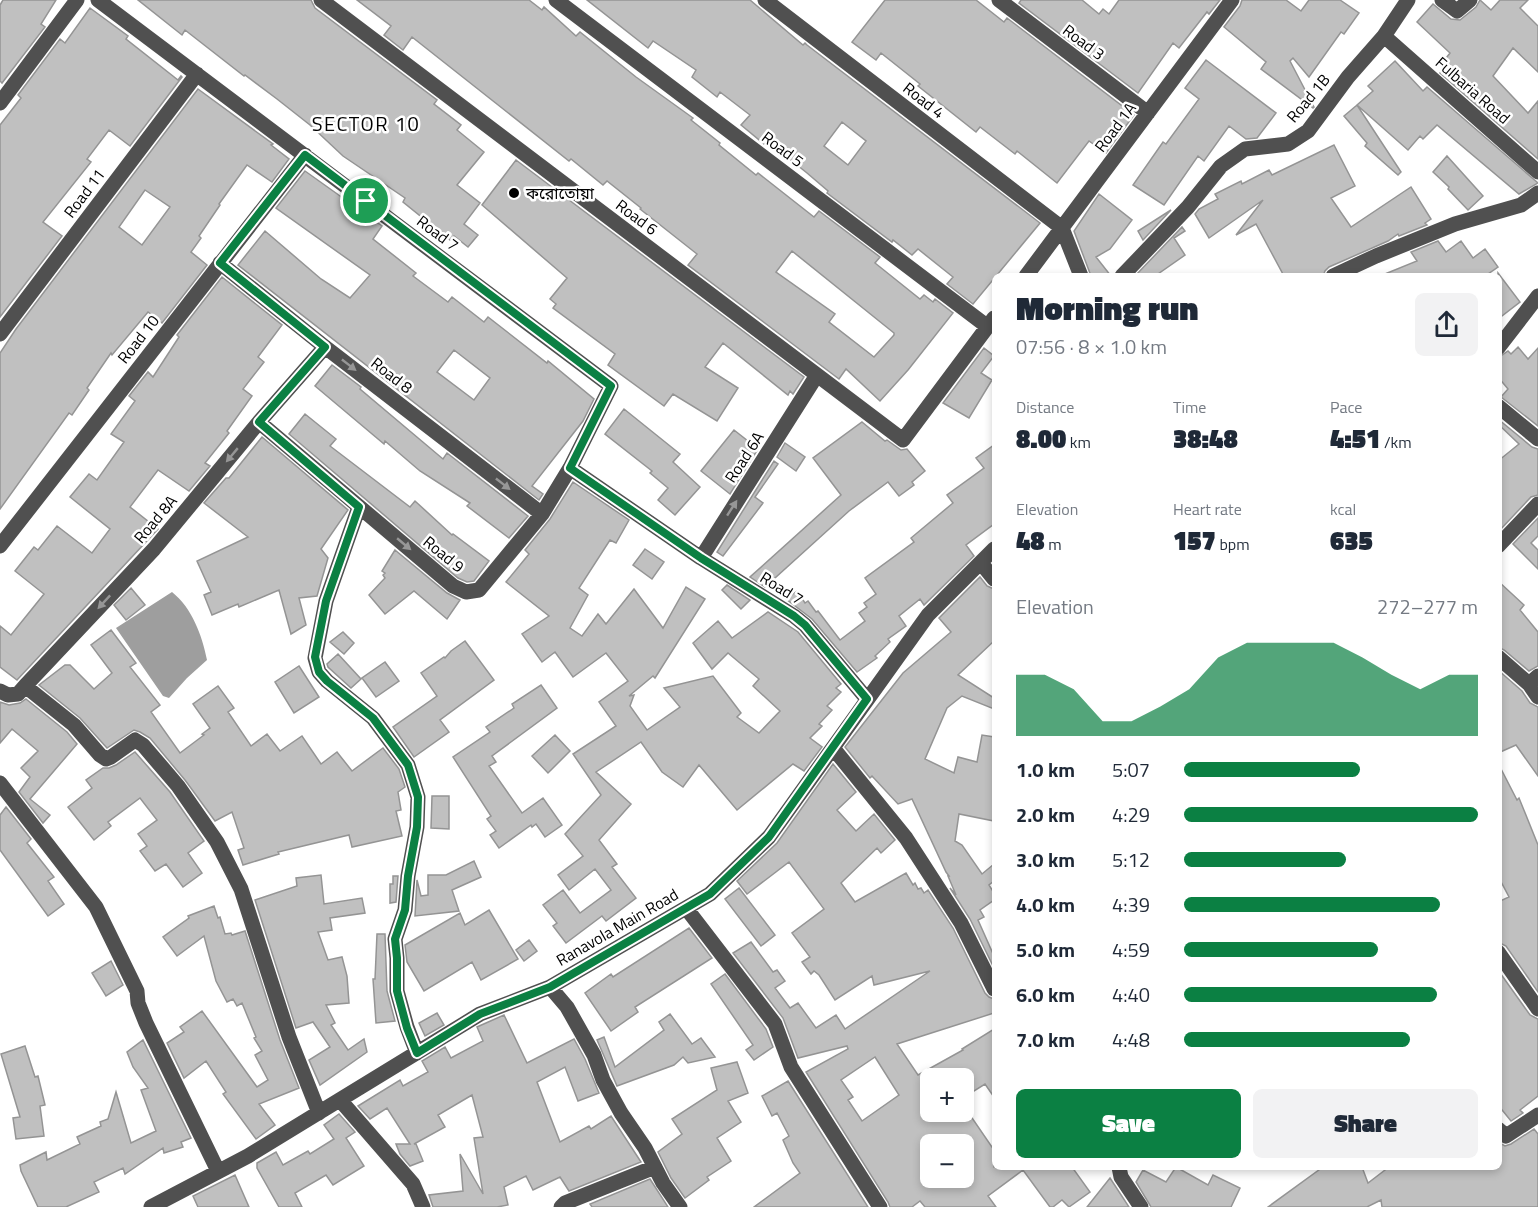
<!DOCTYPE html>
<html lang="en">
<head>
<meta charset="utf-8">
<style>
	:root { --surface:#fff; --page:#f2f2f3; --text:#1f2937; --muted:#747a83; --accent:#0b8043 }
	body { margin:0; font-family:"Titillium Web","Noto Sans Bengali",sans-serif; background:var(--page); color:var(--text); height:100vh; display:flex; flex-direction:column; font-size:22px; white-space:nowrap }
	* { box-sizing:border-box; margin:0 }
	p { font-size:20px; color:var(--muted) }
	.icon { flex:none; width:33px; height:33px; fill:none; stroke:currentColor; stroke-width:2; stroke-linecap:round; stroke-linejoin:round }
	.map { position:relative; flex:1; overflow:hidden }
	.panel { position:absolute; left:992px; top:273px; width:510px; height:897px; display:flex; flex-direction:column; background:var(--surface); border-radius:9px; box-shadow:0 3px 9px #0003 }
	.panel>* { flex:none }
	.buttons { position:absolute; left:920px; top:1068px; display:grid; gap:12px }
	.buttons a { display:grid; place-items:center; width:54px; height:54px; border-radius:9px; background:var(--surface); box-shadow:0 3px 9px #0003; font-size:30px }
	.pin { position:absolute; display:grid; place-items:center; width:51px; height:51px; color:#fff; margin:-26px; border:3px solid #fff; border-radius:50%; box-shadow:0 2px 6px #0007 }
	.round { display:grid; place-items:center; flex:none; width:63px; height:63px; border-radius:9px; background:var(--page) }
	.head { display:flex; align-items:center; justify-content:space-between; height:102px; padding:0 24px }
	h1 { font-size:33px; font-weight:800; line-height:45px }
	.stats { display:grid; grid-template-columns:repeat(3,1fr); gap:9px; height:102px; padding:6px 24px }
	.stats div { display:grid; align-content:center }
	.stats b { font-size:26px; font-weight:800 }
	.stats small { font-size:16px; font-weight:400 }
	.stats p { font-size:16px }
	.chart { height:168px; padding:12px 24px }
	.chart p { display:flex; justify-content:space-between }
	.chart svg { width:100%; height:108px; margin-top:6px; fill:var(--accent); opacity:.7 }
	.action { display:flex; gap:12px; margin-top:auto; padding:12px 24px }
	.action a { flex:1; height:69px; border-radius:9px; background:var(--accent); color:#fff; font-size:24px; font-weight:800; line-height:69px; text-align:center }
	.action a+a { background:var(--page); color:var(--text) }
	ul { padding:0 24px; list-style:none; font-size:20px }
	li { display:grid; grid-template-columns:96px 72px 1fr; align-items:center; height:45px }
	li i { height:15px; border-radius:8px; background:var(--accent) }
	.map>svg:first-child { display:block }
	.water { fill:#9e9e9e }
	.building { fill:#c0c0c0; stroke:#949494; stroke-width:1.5; fill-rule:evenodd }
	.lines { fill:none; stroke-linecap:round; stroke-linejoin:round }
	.minor { stroke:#505050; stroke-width:15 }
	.oneway { fill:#969696 }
	.route-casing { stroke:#fff; stroke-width:12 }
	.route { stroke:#0b8043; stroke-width:8 }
	.poi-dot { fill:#000; stroke:#fff; stroke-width:2 }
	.labels { text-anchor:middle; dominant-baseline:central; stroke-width:5; stroke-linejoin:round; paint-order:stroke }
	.street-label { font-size:16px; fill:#000; stroke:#fff }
	.poi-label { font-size:16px; fill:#000; stroke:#fff; text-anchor:start }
	.quarter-label { font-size:20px; letter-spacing:1.5px; fill:#000; stroke:#fff }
</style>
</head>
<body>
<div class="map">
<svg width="1538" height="1207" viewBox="0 0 1538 1207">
	<rect width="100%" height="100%" fill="#fff"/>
	<path class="water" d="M172,592C192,608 202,635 207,660L187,678L169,698L163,696L116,628Z"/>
	<path class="building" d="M3,0H56L41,24L45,27L2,83L0,81V5Z
		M138,0H311L315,8L437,100L434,104L461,125L457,130L484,152L457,185L480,203L464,224L478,235L468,247L454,236L450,240L403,202L405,198L343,156L310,125L277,99L245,75L244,76L185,30L182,35Z
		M357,0H529L542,10L544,7L576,36L580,32L636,77L693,118L691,120L720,143L719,145L756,175L758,173L814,217L819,211L880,257L875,263L920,299L924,295L933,302L935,299L953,313L908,370L880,401L846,369L839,379L688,265L697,254L640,209L641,208L607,181L603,185L571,159L569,161L412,37L403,50L384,35L391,26ZM792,251L894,333V335L874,357L829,322L835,314L776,272Z
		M587,0H750L803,45L805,43L807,45L1040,223L973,304L947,284L953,277L918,249L912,255L893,240L892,242L827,193L828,191L807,173L767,141L764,144L741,125L750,115L720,92L717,97L692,77L696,70L653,41L648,48ZM842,122L866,141L848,165L824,146Z
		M885,0H976L1004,22L1007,18L1134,115L1106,153L1089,141L1057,183L1017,151L1015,154L980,127L976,132L918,86L920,84L881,53L876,60L852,42Z
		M1021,0H1082L1099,14L1103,9L1109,14L1119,0H1220L1209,14L1207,12L1179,48L1173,43L1138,93L1019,3Z
		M1242,0H1286L1301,11L1309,0H1340L1359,13L1344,34L1341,32L1309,77L1293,58L1290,61L1314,107L1313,108L1261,69L1266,62L1224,27L1240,6Z
		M1480,0L1491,10L1500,0H1528L1520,8L1538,26V72L1513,48L1493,76L1528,113L1538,101V159L1440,73L1447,66L1443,62L1450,53L1417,22L1433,4L1451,19L1460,20L1476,7Z
		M90,8L128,36L126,39L178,80L181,76L182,77L130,146L109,130L87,159L91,162L43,222L62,236L0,317V125L21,98L18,95L60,39L65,43Z
		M1206,60L1276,113L1257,138L1246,139L1229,126L1204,161L1198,156L1164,205L1133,185L1163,142L1166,144L1199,99L1185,88Z
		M1395,61L1423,91L1427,87L1538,183L1519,194L1437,125L1423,139L1420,136L1408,150L1357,105L1373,91L1368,86Z
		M198,89L273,144L271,145L289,159L272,182L247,165L219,204L220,205L199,236L201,238L191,252L207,265L162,323L148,312L112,355L111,353L87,388L89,390L72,415L69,413L0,509V353L16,329ZM145,190L170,207L142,245L119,227Z
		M1357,105L1401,172L1398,175L1365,146L1367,143L1344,116Z
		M1334,145L1355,186L1331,198L1351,227L1411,187L1431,219L1425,223L1427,225L1399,236L1398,234L1388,241L1329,267L1325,271L1323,276H1284L1256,224L1236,235L1263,200L1209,238L1195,214L1199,209L1218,199L1215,194L1241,181L1242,184L1269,170L1272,175Z
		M1447,156L1483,196L1468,210L1448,189L1449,187L1433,172Z
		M516,160L804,377L793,394L790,391L788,395L723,343L705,367L738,388L717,421L673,394L664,406L608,365L615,354L553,308L556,304L550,299L567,278L482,205Z
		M305,171L382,226L373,239L416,273L413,276L448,302L452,297L484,322L488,317L547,363L548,361L594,399L583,421L532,486L543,494L539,500L238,265L265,231L321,279L350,298L370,275L276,208ZM454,350L490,378L474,400L437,372Z
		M1099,194L1132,220L1110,249L1096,257L1111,276H1091L1074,231Z
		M1171,210L1143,240L1138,231Z
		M1182,227L1185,231L1174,238L1185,255L1155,276H1135Z
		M1438,241L1446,252L1461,241L1473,258L1485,249L1498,267L1485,276H1380L1417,261L1411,252Z
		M1498,273L1520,302L1498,319Z
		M222,277L282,325L258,357L264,362L243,389L252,396L227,431L229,433L205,463L210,466L189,491L158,470L130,507L158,529L17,680L0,667V626L11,635L44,594L15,571L34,547L38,550L57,526L92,553L110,529L70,497L89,474L97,480L124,442L111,434L135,401L129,396L148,372L153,377L179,337L177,335Z
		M1518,347L1528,359L1538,348V426L1501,397L1508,389L1498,377V358L1508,351L1511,354Z
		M984,348L994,356L981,373L992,380L969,418L943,403Z
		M332,365L361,387L360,389L443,459L447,453L528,516L509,538L467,506L470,503L420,471L385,441L384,444L315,386Z
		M624,409L680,454L673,462L700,487L675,515L658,500L668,488L650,473L652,471L605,434Z
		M305,414L336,439L330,446L410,507L415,501L452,535L453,534L489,561L474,581L467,582L458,578L289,434Z
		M1498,419L1532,447L1538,449V495L1531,497L1500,530L1498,461L1519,444L1498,424Z
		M862,422L885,441L887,440L901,450L907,449L925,471L912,482L914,485L899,496L888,482L849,511L765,587L750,577L841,495L813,458Z
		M734,430L758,449L730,494L701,471Z
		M262,437L348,510L321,549L328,558L317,596L299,598L306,625L291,634L279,590L239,607L238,604L212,615L204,595L211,592L197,561L248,537L204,503L226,478H229Z
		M785,443L805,457L796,471L777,457Z
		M994,445V524L966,545L974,556L924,605L920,599L899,616L906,626L888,639L890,642L875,656L877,658L857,672L812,619L786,599L797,591L805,603L808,601L816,612L818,611L840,640L865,621L859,613L867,607L864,603L876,594L865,578L914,542L911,538L953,503L947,495L984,468L976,458Z
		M774,461L778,464L755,497L763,503L723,556L717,552Z
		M573,482L629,520L616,543L610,540L579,588L588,595L570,628L582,636L598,614L606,624L634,589L663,628L686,587L705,599L655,678L653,676L629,696L634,695L630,706L647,730L680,707L664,688L713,676L741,713L737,717L759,733L780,711L753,686L759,679L728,653L712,669L693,643L718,621L732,638L768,612L798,632L841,684L836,688L841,692L827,706L832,710L819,724L822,726L810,738L822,747L804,771L793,764L737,810L699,765L683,787L662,772L641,742L596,772L631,804L599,840L617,864L612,867L636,898L606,921L602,916L566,943L553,926L557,923L543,905L563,890L580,913L611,890L595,869L569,890L558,875L583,856L565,834L601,795L573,754L616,726L599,702L628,681L606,653L573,677L555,652L542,662L522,634L549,616L506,582L529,554L525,550L550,519Z
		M1538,518V536L1531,543L1538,550V569L1513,544Z
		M645,549L664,562L652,579L633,565Z
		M395,550L447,593L460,600L447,619L414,591L385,614L369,595L385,578L383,575L385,573L382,571Z
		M980,577L987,586L994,589V641L958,675L994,698V709L962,696L947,708L925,759L954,773L958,757L977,762L982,735L994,737V821L959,814L955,841L962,845L982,874L994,864V881L989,885L994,893V900L980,910L984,917L978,920L994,956V968L970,919L950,888L956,895L948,876H949L946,872L912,799L898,804L872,776L870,778L845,747L903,673L951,632L939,618Z
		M1498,581L1524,605L1520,610L1538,632V666L1529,671L1504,650L1498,647Z
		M727,585L750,600L741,609L722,590Z
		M131,588L145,605L126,620L114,605Z
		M111,630L136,663L130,667L160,705L151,712L180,753L204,735L202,734L210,728L193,704L218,686L234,708L228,712L251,746L267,734L280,751L302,736L321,764L337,752L352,771L383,748L399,769L405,787L398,792L401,810L396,811L402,836L352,847L349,835L278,852L279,854L243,865L238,850L244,848L232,812L215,821L185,780L150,738L140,732L134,730L107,748L80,718L39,685L65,665H70L94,689L112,673L91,645Z
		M343,632L354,643L344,654L330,642Z
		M465,641L494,680L440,720L449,732L414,757L393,727L437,696L421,673L444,657L445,658L451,651Z
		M338,654L361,679L351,688L328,667L327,664Z
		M385,662L399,681L376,697L362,678Z
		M299,666L319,697L294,713L275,682Z
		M1498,670L1522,691L1530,703L1538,707V776L1516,745L1498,753Z
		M541,685L557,708L492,756L496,762L489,766L522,813L543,798L562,825L545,837L536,824L532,827L531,825L499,848L490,835L496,831L487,819L491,816L453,757L490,732L486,727L514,708L512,704Z
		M26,699L67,732L77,744L30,799L50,815L43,823L19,792L30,777L21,768L38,751L12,729L0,743V702L9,705L20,703Z
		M555,735L570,751L548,773L532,756Z
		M135,752L170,792L204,841L188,853L202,873L183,887L166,864L155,871L140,851L147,846L138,834L157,820L140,798L108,822L111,826L94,840L68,807L92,788L86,780L103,768H109L116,765Z
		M1498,763L1517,800L1519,798L1538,845V992L1506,946L1498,942V902L1509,897L1498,876Z
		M833,764L856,792L837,810L856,831L874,814L895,840L881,853L877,848L841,883L855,902L906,873L913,885L915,883L918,889L921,888L924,893L928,890L953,928L985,993L989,997L994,999V1013L897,1044L918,1075L963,1050L962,1049L994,1029V1097L985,1084L963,1098V1078H930V1112H968L994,1150V1167H1072L1090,1192L1069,1207L1062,1200L1053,1207H1050L1023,1170L988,1196L996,1207H925L920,1201L912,1207H890L888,1202L806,1072L848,1049L847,1046L798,1058L783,1018L733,953L751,942L773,972L777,970L785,981L775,988L790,1008L798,1003L816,1028L836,1015L845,1029L930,971L874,985L872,976L835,1000L819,975L814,971L811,974L802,962L810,957L792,933L824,909L789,862L747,894L737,881L777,843ZM875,1057L899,1095L862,1121L848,1100L853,1097L841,1080ZM930,1144H963V1178H930V1171L922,1160L930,1154Z
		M432,796H449V829L431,828Z
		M6,807L31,839L27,843L54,877L48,881L64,904L48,916L0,850V815Z
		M474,861L481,877L452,890L459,911L415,916L417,880L421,896L428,895V875H446Z
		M321,875L324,904L362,898L365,913L330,918L332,930L318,932L328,960L342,957L347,976L349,1003L326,1005L335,1023L331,1025L348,1050L364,1039L367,1052L320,1085L309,1060L330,1047L313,1022L296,1028L255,900L297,886L296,878Z
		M393,876H398L396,902L390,903V884H393Z
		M739,888L775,935L761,946L725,899Z
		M214,906L218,918L220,917L225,934L231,933L232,935L245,931L280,1040L299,1088L259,1104L275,1125L256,1139L223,1094L226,1092L206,1061L184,1078L167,1043L184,1032L180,1027L202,1011L257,1087L268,1080L255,1055L262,1051L254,1038L256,1037L242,1003L237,1006L233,999L227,1002L216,981L204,936L177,956L163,937L189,918L188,916Z
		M489,910L518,959L481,980L472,962L424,991L407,962L405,945L460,913L465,925Z
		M689,928L712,958L635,1007L638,1012L611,1031L585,993L611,974L613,977Z
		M377,934H385L387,991L395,1021L376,1023L373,979H375Z
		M529,940L537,951L524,961L516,950Z
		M111,961L123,985L106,996L92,973Z
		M1498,970L1530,1015L1538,1019V1096L1520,1110L1523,1113L1511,1121L1498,1105Z
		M725,974L766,1029L773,1047L754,1060L746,1050L753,1045L711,984Z
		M437,1013L444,1025L425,1036L419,1023Z
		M670,1014L692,1044L701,1038L715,1057L688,1063L683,1057L674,1065L617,1086L597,1040L604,1037L615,1067L664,1030L659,1022Z
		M504,1015L527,1063L574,1039L585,1059L599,1093L578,1101L565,1067L537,1082L560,1142L589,1126L591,1129L611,1116L641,1162L569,1191L560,1177L533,1190L526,1176L504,1187L508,1205L497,1207H433L429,1195L463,1191L460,1154L483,1194L474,1138L483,1137L472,1095L438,1115L445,1127L414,1144H416L423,1161L410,1166L400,1154L396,1144H410L387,1108L370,1119L358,1106L400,1080L403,1086L428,1072L422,1061L445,1047L451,1058L483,1041L477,1027Z
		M143,1040L191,1138L181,1142L183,1147L164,1153L163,1148L125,1174L123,1168L94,1182L99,1192L66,1207H38L21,1171L20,1165L46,1152L47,1160L80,1144L77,1137L101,1126L100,1122L108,1119L116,1092L131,1143L156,1131L141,1090L148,1088L133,1067L127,1052Z
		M25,1046L35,1077L38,1076L45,1105L40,1106L44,1136L16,1139L13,1118L20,1117L1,1054Z
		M737,1062L748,1093L728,1101L741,1122L717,1138L731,1161L707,1177L709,1180L685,1198L671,1178L658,1152L682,1134L672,1119L717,1090L711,1068Z
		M788,1081L868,1207H754L800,1173L793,1163L783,1140L789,1136L777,1113L772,1116L762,1096Z
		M339,1114L355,1132L346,1138L364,1166L333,1185L326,1175L295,1193L302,1207H279L257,1168V1163L276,1152L283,1165L308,1151L310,1154L334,1139L324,1125Z
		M1534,1129L1538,1134V1207H1382L1381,1200L1367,1207H1268L1323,1167H1362L1368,1183L1389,1167H1498V1142L1505,1146L1511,1144Z
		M1176,1167L1208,1185L1213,1175L1240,1188L1231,1207H1151L1136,1182L1143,1170L1166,1182Z
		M235,1175L249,1207H198L193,1196Z
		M1110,1178L1129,1207H1087Z
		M650,1179L668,1207H592L590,1204Z"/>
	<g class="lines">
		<path class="minor" d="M98,0L611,386L570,468L542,514L479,590L466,592L453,586L259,422
			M321,0L903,440L994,318
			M556,0L988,327
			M765,0L1062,228L1081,276
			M999,0L1148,113
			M1442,0L1457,11L1470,0
			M1384,36L1538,172
			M0,103L77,0
			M220,263L325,347L542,514
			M1026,276L1232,0
			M1122,276L1188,207L1221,166L1245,149L1288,144L1308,131L1348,77L1384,36L1408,0
			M1333,276L1376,256L1455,224L1521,205L1538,193
			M0,334L197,74
			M1498,348L1538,296
			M1498,406L1538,439
			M570,468L701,558L794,616L805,625L867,699
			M359,507L326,601L315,658L319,672L327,681L373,718L408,765L418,797L417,827L408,876L405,910L395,939L397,958V991L407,1027L417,1053
			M0,546L305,155
			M1498,546L1538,504
			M701,558L817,375
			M981,563L994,579
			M1498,657L1529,684
			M1538,676L1529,684L1538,697
			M25,686L74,725L100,755L106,759L111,757L135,740L143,745L178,786L217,842L241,889L289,1037L319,1113
			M0,691L8,695L18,694L25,686L154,549L259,422L325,347
			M833,748L906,838L961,923L994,989
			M0,783L96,907L137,991L138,1003L146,1023L218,1171
			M686,908L775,1024L791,1067L880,1207
			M1498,952L1538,1009
			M550,987L567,1007L594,1055L603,1080L621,1113L645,1148L663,1183L680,1207
			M340,1100L413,1184L423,1207
			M1498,1129L1506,1136L1538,1115
			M1119,1167L1121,1177L1141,1207
			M151,1207L248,1156L480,1014L550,987L710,894L769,837L928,615L994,549
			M561,1207L565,1203L655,1167"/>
	</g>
	<defs><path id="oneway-solid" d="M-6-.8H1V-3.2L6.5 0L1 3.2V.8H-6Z" transform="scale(1.5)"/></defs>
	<g class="oneway">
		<use href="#oneway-solid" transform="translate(349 365) rotate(38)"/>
		<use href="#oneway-solid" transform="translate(232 455) rotate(130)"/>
		<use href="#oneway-solid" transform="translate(503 484) rotate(38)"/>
		<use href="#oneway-solid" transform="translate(732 508) rotate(-57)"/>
		<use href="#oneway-solid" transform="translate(404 544) rotate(40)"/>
		<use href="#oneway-solid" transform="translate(104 602) rotate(133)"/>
	</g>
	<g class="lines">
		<defs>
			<path id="route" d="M305,155L611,386L570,468L701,558L794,616L805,625L867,699L769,837L710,894L550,987L480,1014L417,1053L407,1028L397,991V958L395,939L405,910L408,876L417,827L418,797L408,765L373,718L327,681L319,672L315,657L326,601L359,507L259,422L325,347L220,263Z"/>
		</defs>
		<use href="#route" class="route-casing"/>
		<use href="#route" class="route"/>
	</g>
	<circle class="poi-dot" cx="514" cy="193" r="6"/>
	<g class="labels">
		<g class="street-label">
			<text transform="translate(1084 42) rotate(37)">Road 3</text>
			<text transform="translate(1473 90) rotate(41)">Fulbaria Road</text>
			<text transform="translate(1308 98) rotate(-50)">Road 1B</text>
			<text transform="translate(924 100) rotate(38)">Road 4</text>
			<text transform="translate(1115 127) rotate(-53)">Road 1A</text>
			<text transform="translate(783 149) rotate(37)">Road 5</text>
			<text transform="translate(84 193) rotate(-53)">Road 11</text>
			<text transform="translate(637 217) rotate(37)">Road 6</text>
			<text transform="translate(438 233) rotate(37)">Road 7</text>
			<text transform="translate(138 339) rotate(-52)">Road 10</text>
			<text transform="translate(392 375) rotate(38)">Road 8</text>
			<text transform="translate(744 457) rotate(-57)">Road 6A</text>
			<text transform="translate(155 519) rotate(-50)">Road 8A</text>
			<text transform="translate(444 554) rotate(39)">Road 9</text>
			<text transform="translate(782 588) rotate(32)">Road 7</text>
			<text transform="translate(617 927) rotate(-30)">Ranavola Main Road</text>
		</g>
		<g class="poi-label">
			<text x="526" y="193">করোতোয়া</text>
		</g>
		<g class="quarter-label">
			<text x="366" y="123">SECTOR 10</text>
		</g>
	</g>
</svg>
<div class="buttons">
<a>+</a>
<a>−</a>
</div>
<div class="pin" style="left:366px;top:201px;background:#1e9e55"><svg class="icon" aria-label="arrive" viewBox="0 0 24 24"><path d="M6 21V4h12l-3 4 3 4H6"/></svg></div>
<section class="panel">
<div class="head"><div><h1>Morning run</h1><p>07:56 · 8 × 1.0 km</p></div><a class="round"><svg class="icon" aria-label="share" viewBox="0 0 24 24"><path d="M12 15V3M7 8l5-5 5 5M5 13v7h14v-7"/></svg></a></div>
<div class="stats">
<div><p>Distance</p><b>8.00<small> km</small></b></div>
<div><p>Time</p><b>38:48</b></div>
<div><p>Pace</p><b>4:51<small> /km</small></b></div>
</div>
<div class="stats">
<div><p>Elevation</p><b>48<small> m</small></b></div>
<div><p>Heart rate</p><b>157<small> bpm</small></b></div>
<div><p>kcal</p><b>635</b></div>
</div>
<div class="chart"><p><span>Elevation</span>272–277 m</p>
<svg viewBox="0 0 160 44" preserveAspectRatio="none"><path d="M0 44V19L10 19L20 25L30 38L40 38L50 32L60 25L70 12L80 6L90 6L100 6L110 6L120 12L130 19L140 25L150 19L160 19V44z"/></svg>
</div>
<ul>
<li><b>1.0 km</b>5:07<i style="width:60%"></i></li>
<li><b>2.0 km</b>4:29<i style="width:100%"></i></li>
<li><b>3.0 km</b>5:12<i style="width:55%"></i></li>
<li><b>4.0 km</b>4:39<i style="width:87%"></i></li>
<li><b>5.0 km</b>4:59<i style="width:66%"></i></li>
<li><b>6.0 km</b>4:40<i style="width:86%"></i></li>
<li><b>7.0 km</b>4:48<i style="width:77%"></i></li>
</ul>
<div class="action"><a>Save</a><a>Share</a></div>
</section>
</div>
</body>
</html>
